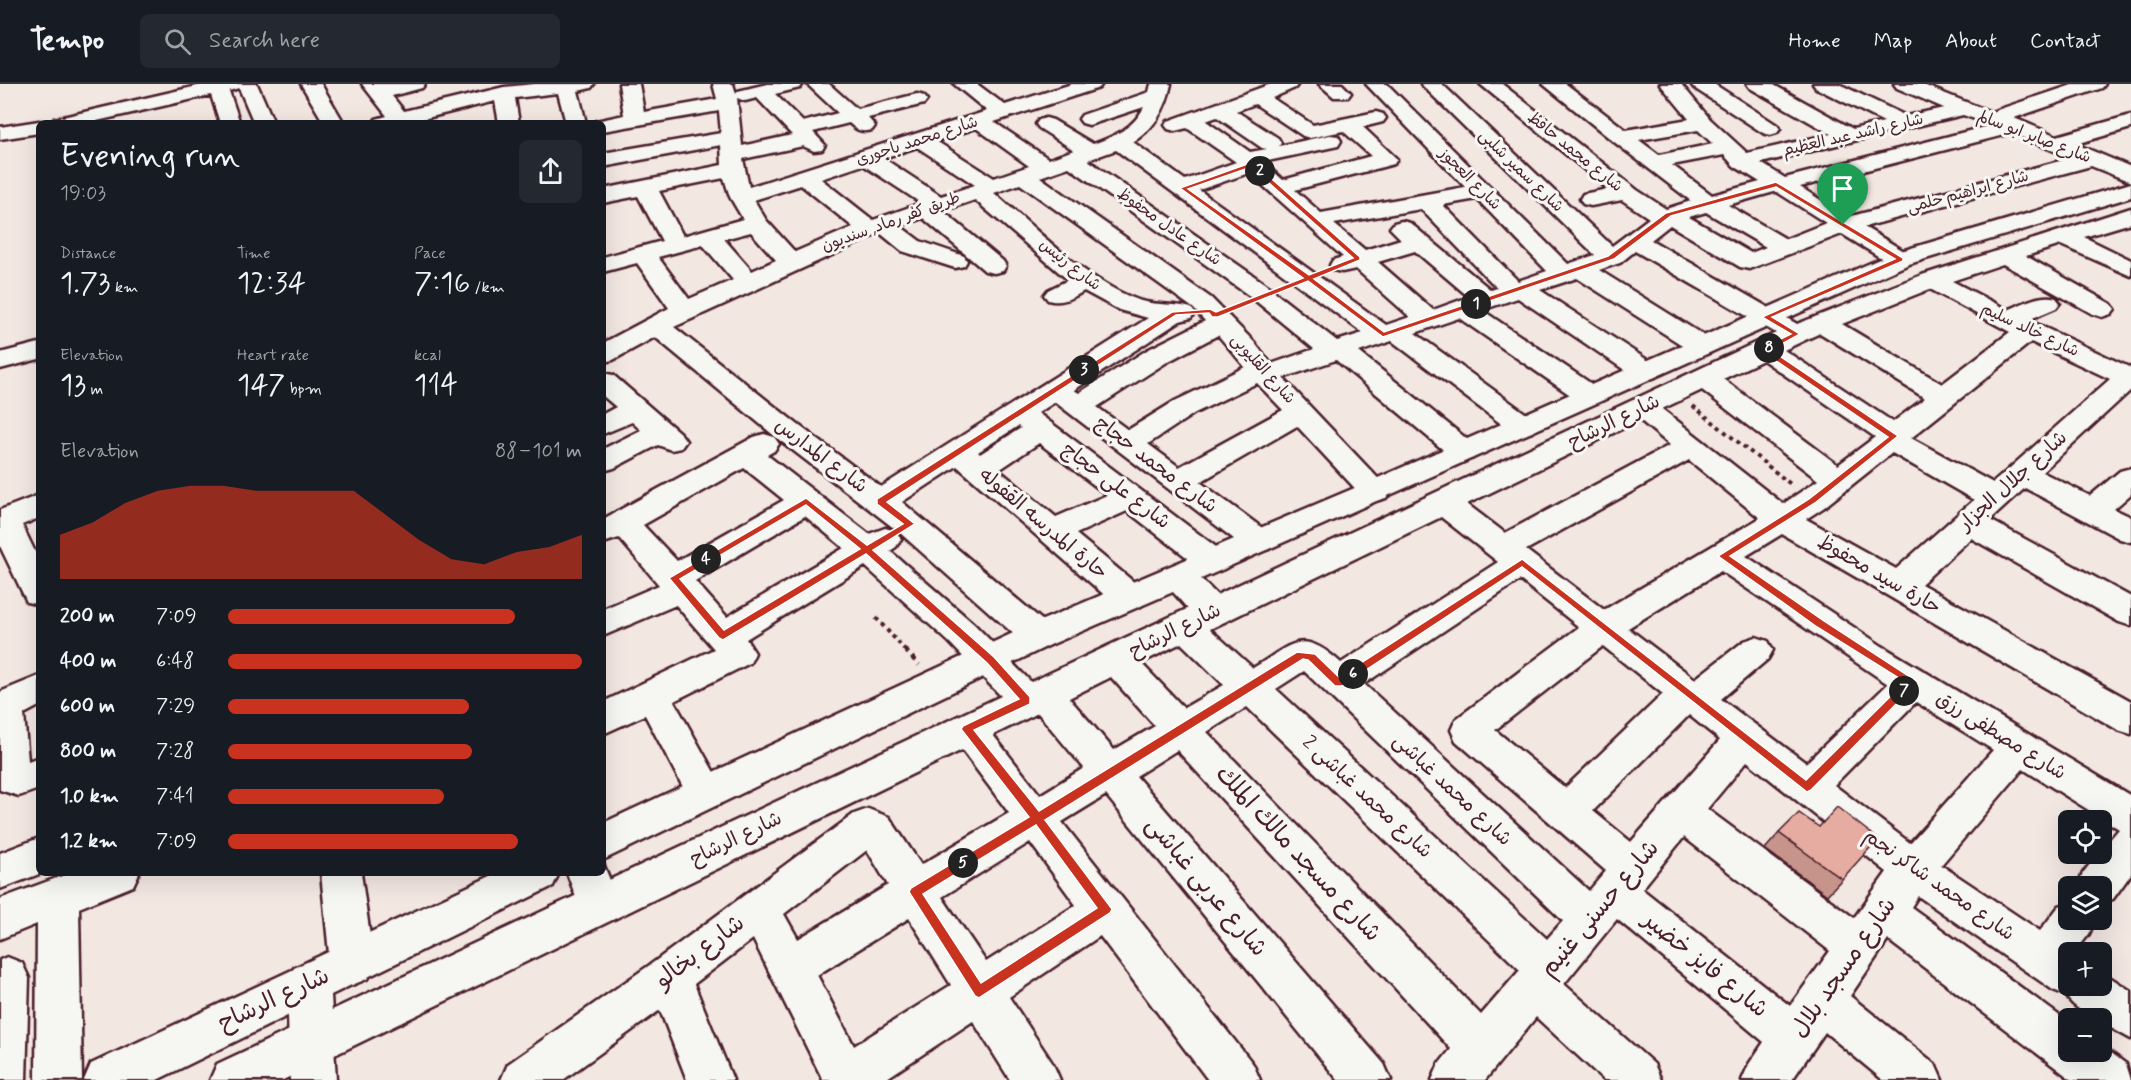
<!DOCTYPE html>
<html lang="en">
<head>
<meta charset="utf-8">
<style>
	:root { --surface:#171b24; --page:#242831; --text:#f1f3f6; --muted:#9ea1a6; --line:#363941; --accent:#c8321e }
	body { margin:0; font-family:Mynerve,"Playpen Sans Arabic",sans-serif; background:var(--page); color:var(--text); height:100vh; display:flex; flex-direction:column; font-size:22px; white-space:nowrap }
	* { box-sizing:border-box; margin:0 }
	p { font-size:20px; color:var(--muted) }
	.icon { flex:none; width:33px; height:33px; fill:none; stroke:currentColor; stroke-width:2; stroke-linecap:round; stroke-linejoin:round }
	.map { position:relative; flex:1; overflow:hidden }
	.side { position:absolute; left:36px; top:36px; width:570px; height:756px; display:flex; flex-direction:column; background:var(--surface); border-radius:9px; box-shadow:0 6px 24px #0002 }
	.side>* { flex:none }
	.fabs { position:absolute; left:2058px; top:726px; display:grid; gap:12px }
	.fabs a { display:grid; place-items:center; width:54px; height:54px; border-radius:9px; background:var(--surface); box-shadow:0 6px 24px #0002; font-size:30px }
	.pin { position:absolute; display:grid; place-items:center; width:51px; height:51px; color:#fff; margin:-62px -26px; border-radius:50% 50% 50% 0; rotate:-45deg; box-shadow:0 0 6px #0007 }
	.pin .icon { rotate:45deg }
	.km { position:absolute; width:30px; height:30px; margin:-15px; border-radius:50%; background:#222; color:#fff; font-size:16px; line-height:30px; text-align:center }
	.round { display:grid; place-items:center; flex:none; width:63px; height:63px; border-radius:9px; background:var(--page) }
	.summary { display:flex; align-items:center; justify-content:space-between; height:102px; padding:0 24px }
	h1 { font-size:33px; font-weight:600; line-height:45px }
	.figures { display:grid; grid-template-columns:repeat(3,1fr); gap:9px; height:102px; padding:6px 24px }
	.figures div { display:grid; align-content:center }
	.figures b { font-size:30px; font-weight:600 }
	.figures small { font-size:16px; font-weight:400 }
	.figures p { font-size:16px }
	.chart { height:168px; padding:12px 24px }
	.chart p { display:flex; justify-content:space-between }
	.chart svg { width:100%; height:108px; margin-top:6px; fill:var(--accent); opacity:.7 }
	ul { padding:0 24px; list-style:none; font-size:20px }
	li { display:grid; grid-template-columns:96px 72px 1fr; align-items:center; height:45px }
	li i { height:15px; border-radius:8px; background:var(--accent) }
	header { display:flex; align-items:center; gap:36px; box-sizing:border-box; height:84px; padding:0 30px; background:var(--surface); border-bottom:2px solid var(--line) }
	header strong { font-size:28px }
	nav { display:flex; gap:33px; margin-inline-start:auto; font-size:21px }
	.search { width:420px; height:54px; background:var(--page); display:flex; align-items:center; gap:15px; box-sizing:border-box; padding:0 21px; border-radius:9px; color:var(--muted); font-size:22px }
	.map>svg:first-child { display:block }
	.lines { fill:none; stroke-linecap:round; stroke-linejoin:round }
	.minor-casing { stroke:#4a1f2b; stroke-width:5 }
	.major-casing { stroke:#4a1f2b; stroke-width:5 }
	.path-far1 { stroke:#4a1f2b; stroke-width:4; stroke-dasharray:4 4; stroke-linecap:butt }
	.path { stroke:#4a1f2b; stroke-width:4.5; stroke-dasharray:5 5; stroke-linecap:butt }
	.minor { fill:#f6f6f2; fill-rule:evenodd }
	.major { fill:#f6f6f2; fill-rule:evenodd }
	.wall { fill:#c6948a; stroke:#4a1f2b; stroke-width:1.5 }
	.building { fill:#e6aca1; stroke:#4a1f2b; stroke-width:1.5 }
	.route { fill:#c8321e; stroke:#fff; stroke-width:1.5; fill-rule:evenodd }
	.labels { text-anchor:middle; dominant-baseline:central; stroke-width:6; stroke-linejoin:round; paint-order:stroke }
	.far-street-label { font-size:16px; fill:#4a1f2b; stroke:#f6f6f2 }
	.street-label { font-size:20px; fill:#4a1f2b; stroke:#f6f6f2 }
	.near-street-label { font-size:24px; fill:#4a1f2b; stroke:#f6f6f2 }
</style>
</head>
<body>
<header>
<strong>Tempo</strong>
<div class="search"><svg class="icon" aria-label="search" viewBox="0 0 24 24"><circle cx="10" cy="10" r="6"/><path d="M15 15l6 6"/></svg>Search here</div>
<nav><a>Home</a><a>Map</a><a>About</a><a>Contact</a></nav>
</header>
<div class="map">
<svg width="2131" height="996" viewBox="0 0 2131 996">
	<rect width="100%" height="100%" fill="#f3e7e2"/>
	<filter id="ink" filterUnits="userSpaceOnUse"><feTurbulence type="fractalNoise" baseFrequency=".0167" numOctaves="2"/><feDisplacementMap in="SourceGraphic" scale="12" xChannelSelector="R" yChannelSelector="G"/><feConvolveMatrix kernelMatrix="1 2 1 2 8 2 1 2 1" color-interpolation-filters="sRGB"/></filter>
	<g filter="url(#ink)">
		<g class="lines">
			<defs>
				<path id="minor" d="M206,0H257L274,39H254L239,4L229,7L240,39H220L211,11L88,39H51L54,35Z
					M301,0H321L344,39H324Z
					M362,0H425L422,4L392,12L404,27L504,3L535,0H594L591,4L578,7L586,39H566L558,9L515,14L519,39H499L495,17L407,39H373L376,35L387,32Z
					M619,0H639L644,28L717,15L713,0H733L736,10L738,7L767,0H803L800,4L775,10L803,38L838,29L807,0H829L857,25L917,10L924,12L927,16L924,20L868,34L875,42L872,46C861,49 857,46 849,39L813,48L825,61L822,66L814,67L803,62L743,75L749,103L987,27L954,0H977L1005,21L1072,0H1102L1099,4L994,38L1049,75L1074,66L1039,44L1036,40L1039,36L1046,34L1053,36L1093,60C1113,53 1134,44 1144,23L1089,41L1082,39L1079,35L1082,31L1149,8L1151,0H1171C1166,25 1155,44 1133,58L1185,96L1236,78L1187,44L1175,47L1168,45L1165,41L1168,37L1271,0H1298L1295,4L1272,14L1313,41L1376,28L1383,30L1386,34L1383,38L1363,43L1397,75L1394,80L1295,106L1321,129L1465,103L1366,0H1387L1568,180L1595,171L1421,0H1442L1612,162L1649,134L1622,116L1591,122L1583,120L1580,115L1583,110L1608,105L1480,0H1502L1637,106L1666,125L1691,117L1613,57L1543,0H1566L1626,46L1689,35L1660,0H1681L1710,35L1747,69L1831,50L1750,4L1747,0H1772L1853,45L1884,38L1816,4L1813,0H1839L1906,32L1944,24L1897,4L1894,0H1921L1991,28L2075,0H2105L2102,4L2014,34L2057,52L2131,31V44L2076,60L2131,83V98L2091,82L1864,143L1909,170L1912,175L1909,180L1900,182L1891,180L1842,150L1749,185L1740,183L1670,141L1651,156L1797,240L1922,191L2131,124V139L2084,153L2131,176V192L2061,161L2026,172L2111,220L2115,225L2111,230L2102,233L2093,230L2003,180L1952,197L2008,226C2023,220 2039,209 2056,214L2060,219L2056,224L2028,236L2131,284V306L2042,388L2090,412L2120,387L2131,384V410L2114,425L2131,433V458L2120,455L2025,404L1990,436L2131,513V542L2119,538L1971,454L1921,500L2131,617V650L2118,646L1782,450L1746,472L1882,562L2131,712V790L2113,815L2102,819V802H2077L2083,789L2098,770H2102V765L2119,745L2023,685L1941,781L2040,847L2059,822L2068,819V836H2095L2089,850L2075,868H2068V902H2102V888L2131,907V955L2102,939V934C2090,934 2071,922 2066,911L2053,906L1918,812L1911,823L2068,938V968H2102V962L2126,980L2131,996H2072L1888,856L1850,912L1935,980L1942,996H1883L1825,948L1792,996H1742L1749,980L1764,958L1617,835L1564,900L1654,980L1661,996H1604L1536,933L1485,996H1432L1439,980L1451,965L1177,666L1136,692L1384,980L1391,996H1338L1106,711L1062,738L1253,980L1260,996H1208L1100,852L1009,913L1053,980L1060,996H1010L973,937L884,996H823L753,855L694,900L733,996H687L660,926L563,996H501L508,980L654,878L854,730L868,725L889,733L921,781L1009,729L962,666L283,996H210L217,980L1001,612L949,558L865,482L746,555L755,569L750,579L674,617L725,708L720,720L706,724L692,720L645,631L603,650V618L714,565L676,521L603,552V525L659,501L619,454L603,459V435L754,353L764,350L774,353L779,360L774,367L767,371L869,450L885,444L896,447L901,455L896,463L890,467L974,540L1031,598L1776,249L1635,167L1620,179L1599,186L1711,256L1715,262L1711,268L1702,270L1693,268L1577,194L1540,206L1655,281L1659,287L1655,293L1645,295L1635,293L1518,214L1482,226L1599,305L1603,311L1599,317L1589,320L1579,317L1459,234L1415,249L1532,334L1536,341L1532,348L1522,350L1512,348L1392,257L1359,268L1473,360L1478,367L1473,374L1463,377L1453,374L1336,276L1283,294L1390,407L1386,414L1375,417L1364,414L1297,342L1200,398L1269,449L1274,457L1269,465L1258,468L1247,465L1055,318L1038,329L1224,469L1229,477L1224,485L1213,489L1202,485L1127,427L1076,450L1141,504L1146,513L1141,522L1129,525L1117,522L957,382L902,418L1050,543L1055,552L1050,561L1038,565L1026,561L899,448L777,354L655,253L613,276L603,278V259L669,224L637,179L603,188V173L662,157L638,112L603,119V105L722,81L721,61L603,83V69L721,49L719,27L603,47V39H594L596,37L624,31ZM737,14L745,17L757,14L792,51L742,62ZM1255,20L1303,52L1310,54L1343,47L1371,72L1283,96L1263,78L1338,62L1341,57L1338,52L1330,51L1279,62L1281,59L1278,54L1236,27ZM1963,31L1992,41L1785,94L1761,79ZM1217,33L1262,64L1267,65L1250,68L1206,37ZM976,44L1029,82L994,94L936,57ZM1698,46L1713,60L1659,71L1639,56ZM2012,49L2071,74L1848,133L1800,103ZM917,63L975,101L941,112L883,74ZM1116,66L1363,249L1337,257L1278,211L1274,206L1088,76ZM1724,71L1734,82L1760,98L1712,111L1672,81ZM863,81L921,119L873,136L821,95ZM1069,83L1251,213L1314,265L1271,280L1254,258L1211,214L1040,93ZM1249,89L1343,173L1333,176L1330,181L1333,186L1342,188L1356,185L1410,233L1386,241L1199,106ZM724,94L730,113L743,135L683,152L659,107ZM1020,100L1193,224L1205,237L1147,266L1079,309L1074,306L1180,237L1191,234L1195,229L1191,224C1175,219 1158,222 1141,217C1087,199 1037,145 994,109ZM801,101L853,143L795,168L766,136L754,116ZM1774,108H1777L1826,139L1786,155L1728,121ZM1477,115L1547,187L1518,197L1443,121ZM975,116L1068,196L1048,206L1044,211L1048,216C1062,220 1072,214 1084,207L1119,226L1148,234L881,403L797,340L674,243L880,149L902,167L955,184L964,182L967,177L964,172L920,157L900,142L923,134L985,187L994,189L1003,187L1006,182L1003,177L943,127ZM1421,125L1497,204L1491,206L1410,139L1402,137L1394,139L1390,144L1401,155L1365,166L1334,140ZM1706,128L1766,163L1751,169L1689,133ZM751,148L776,176L752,187L724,155ZM703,161L733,196L689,215L658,173ZM1415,167L1469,213L1433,226L1378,178ZM1930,205L2010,248L1942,300L1842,240ZM1820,249L1925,314L1893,338L1784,266ZM1218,251L1245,283L1175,317L1128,346L1097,323L1167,278ZM2031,258L2110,295L1993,399L1911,354ZM1763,276L1875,353L1838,381L1723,295ZM1257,299L1283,326L1179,383L1148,360L1195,329ZM1702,306L1818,396L1783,420L1662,325ZM1640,336L1670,361L1505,449L1467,420ZM1018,342L1021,344L980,370L978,368ZM1039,359L1107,411L1056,433L999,386ZM1892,369L1974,416L1896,485L1806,435L1823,424ZM1689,376L1760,434L1604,526L1526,466ZM744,384L784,416L677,477L643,441ZM805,432L844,464L727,533L695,497ZM1441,433L1498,478L1341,579C1301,543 1293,560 1253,584L1210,545ZM1721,487L1888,600L1806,679L1721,615L1768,575L1773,566L1768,557L1756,553L1744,557L1695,595L1628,544ZM1520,496L1579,543L1456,635L1451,646L1456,657L1606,787L1589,807L1364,600ZM1181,559L1224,601L1184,624L1141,579ZM1603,562L1663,610L1565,704L1495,646ZM1304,587L1563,837L1547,855L1276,605ZM1111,593L1155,642L1114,666L1069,614ZM1916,618L1993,666L1910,759L1834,701ZM1247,623L1520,886L1481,931L1207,648ZM1038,629L1084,684L1040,711L993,651ZM1689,631L1720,656L1631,758L1593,727ZM1747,677L1887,788L1854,834L1707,725ZM1684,753L1830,867L1790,922L1642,805ZM1030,758L1076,821L986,878L942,813ZM867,766L888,801L798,855L784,830ZM909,834L951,901L854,962L817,891Z
					M1319,0H1342L1351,9L1348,13H1334Z
					M1691,0H1714L1777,41L1780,45L1777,49L1770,51L1763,49L1694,4Z
					M39,37L47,39H39V49L0,55V43Z
					M39,259V275L0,285V269Z
					M603,289L613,291L681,350L686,357L681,364L671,366L658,361L614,384L603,387V365L641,346L632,338L603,350V330L616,323L603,312Z
					M39,411V434L22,441L39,476V521L27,518L0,462V426Z
					M39,592V622L24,630L28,677L39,673V705L19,712L0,706V608Z
					M39,754V789H42L0,805V769Z
					M70,789H139L133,802L79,824L82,996H36L37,840L0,855V815Z
					M321,789H361L374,880L367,895L352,901L337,895L330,880Z
					M7,873L22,879L29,894L26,996H0V876Z
					M309,878L324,884L331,899L324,914L157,996H84L91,980Z"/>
				<path id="major" d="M2131,99V113L1909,180L1201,495L1225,519L1230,528L1225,537C1199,545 1189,525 1173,508L1050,561L603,776V739L1026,543L1364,400L1891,170Z
					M603,779L620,821L614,835L599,840L584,835L567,789H603Z
					M497,789H559L553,802L331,911L336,996H290L287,899L294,884Z"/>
			</defs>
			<use href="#minor" class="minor-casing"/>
			<use href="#major" class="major-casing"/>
			<path class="path-far1" d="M1693,322L1793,402
				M876,534L907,568"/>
			<path class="path" d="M905,566L919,581"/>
			<use href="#minor" class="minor"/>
			<use href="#major" class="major"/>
		</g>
		<path class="wall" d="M1779,749L1842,795L1827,811L1765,765Z"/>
		<path class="building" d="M1837,723L1878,755L1842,795L1779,749L1799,729L1819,743Z"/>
	</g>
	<path class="route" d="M1250,79H1254L1360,173V176L1314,195L1384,248L1608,172L1666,129L1776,98L1903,174V177L1772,233L1800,250L1771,266L1898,352L1815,419L1730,472L1824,537L1918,598L1811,706L1807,708L1522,483L1342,602H1335L1308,576L1303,575L1045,736L1112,825L1110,829L979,914L975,912L909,808L911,804L1029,733L961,645L963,642L1019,615L987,579L866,470L723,556L719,554L669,494L806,414L867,461L903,440L877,420V415L1172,228L1210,225L1216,228L1303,194L1180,104ZM1251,83L1353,174L1309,191L1188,105ZM1776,103L1895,175L1762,233L1791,250L1763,264V268L1888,353L1809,415L1718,472L1817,543L1905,598L1806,696L1522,475L1339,593L1315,570L1297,568L1039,727L974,646L1030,620V613L994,573L873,466L915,440L887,418L1176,231L1209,229L1212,233H1218L1308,197L1383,253L1614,175L1671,132ZM806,421L860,465L724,546L680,495ZM1036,741L1097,824L981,899L923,810Z"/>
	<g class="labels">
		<g class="far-street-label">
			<text transform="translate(1853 51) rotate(-13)">شارع راشد عبد العظيم</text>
			<text transform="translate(2034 53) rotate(21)">شارع صابر ابو سالم</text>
			<text transform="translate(917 57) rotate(-18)">شارع محمد باجورى</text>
			<text transform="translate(1575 68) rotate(39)">شارع محمد حافظ</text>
			<text transform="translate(1521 87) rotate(44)">شارع سمير شلبى</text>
			<text transform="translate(1470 95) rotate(45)">شارع العجوز</text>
			<text transform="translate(1968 108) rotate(-15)">شارع ابراهيم حلمى</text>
			<text transform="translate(891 138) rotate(-20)">طريق كفر رماد, سنديون</text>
			<text transform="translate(1169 143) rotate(35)">شارع عادل محفوظ</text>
			<text transform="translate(1070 181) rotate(38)">شارع رئيس</text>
			<text transform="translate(2030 246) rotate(25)">شارع خالد سليم</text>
			<text transform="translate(1263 285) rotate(48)">شارع القليوبى</text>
		</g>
		<g class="street-label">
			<text transform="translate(1614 338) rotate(-26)">شارع الرشاح</text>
			<text transform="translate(821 372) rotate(37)">شارع المدارس</text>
			<text transform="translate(1156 381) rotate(37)">شارع محمد حجاج</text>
			<text transform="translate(2013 397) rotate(-42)">شارع جلال الجزار</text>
			<text transform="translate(1116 402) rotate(37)">شارع على حجاج</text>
			<text transform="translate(1043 440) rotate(40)">حارة المدرسه القفوله</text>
			<text transform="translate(1879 491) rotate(30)">حارة سيد محفوظ</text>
			<text transform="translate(1175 547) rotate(-26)">شارع الرشاح</text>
			<text transform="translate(2001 652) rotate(32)">شارع مصطفى رزق</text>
			<text transform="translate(1452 706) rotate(43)">شارع محمد غباشى</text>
			<text transform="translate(1367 713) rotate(43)">شارع محمد غباشى 2</text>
			<text transform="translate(736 755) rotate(-26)">شارع الرشاح</text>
			<text transform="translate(1939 801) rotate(35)">شارع محمد شاكر نجم</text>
		</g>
		<g class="near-street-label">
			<text transform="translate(1298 770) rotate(47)">شارع مسجد مالك الملك</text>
			<text transform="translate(1206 803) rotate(50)">شارع عربى غباشى</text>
			<text transform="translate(1600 825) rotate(-50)">شارع حسنى غنيم</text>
			<text transform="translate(700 868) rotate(-37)">شارع بخالو</text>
			<text transform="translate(1705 881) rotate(39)">شارع فايز خضير</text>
			<text transform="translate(1844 884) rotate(-55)">شارع مسجد بلال</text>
			<text transform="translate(274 916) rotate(-25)">شارع الرشاح</text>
		</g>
	</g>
</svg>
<div class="fabs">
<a><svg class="icon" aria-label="locate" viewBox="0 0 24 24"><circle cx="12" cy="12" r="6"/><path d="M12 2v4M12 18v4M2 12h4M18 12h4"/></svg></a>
<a><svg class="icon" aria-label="layers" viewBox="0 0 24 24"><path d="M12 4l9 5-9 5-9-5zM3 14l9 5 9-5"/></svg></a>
<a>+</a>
<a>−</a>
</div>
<div class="pin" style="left:1843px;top:141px;background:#1e9e55"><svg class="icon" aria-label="arrive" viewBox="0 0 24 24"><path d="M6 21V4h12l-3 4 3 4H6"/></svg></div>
<b class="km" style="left:1476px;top:220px">1</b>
<b class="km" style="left:1260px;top:87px">2</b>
<b class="km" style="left:1084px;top:286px">3</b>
<b class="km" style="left:706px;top:475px">4</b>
<b class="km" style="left:963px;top:779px">5</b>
<b class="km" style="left:1353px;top:590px">6</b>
<b class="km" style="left:1904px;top:607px">7</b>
<b class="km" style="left:1769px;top:264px">8</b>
<section class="side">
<div class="summary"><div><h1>Evening run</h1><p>19:03</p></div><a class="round"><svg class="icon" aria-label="share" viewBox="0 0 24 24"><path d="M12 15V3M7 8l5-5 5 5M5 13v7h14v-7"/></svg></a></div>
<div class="figures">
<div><p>Distance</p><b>1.73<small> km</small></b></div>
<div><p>Time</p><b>12:34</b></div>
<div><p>Pace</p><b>7:16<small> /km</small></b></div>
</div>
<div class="figures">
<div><p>Elevation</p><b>13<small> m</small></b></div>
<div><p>Heart rate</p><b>147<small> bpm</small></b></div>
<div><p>kcal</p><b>114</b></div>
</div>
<div class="chart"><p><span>Elevation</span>88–101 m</p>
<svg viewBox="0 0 160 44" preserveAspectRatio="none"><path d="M0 44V26L10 21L20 13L30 8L40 6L50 6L60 8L70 8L80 8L90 8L100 18L110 28L120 36L130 38L140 33L150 31L160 26V44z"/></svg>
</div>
<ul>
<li><b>200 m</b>7:09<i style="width:81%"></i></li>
<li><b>400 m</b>6:48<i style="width:100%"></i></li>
<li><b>600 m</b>7:29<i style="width:68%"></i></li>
<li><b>800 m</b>7:28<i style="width:69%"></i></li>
<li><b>1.0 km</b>7:41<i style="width:61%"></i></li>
<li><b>1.2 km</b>7:09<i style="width:82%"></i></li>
</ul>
</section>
</div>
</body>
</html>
